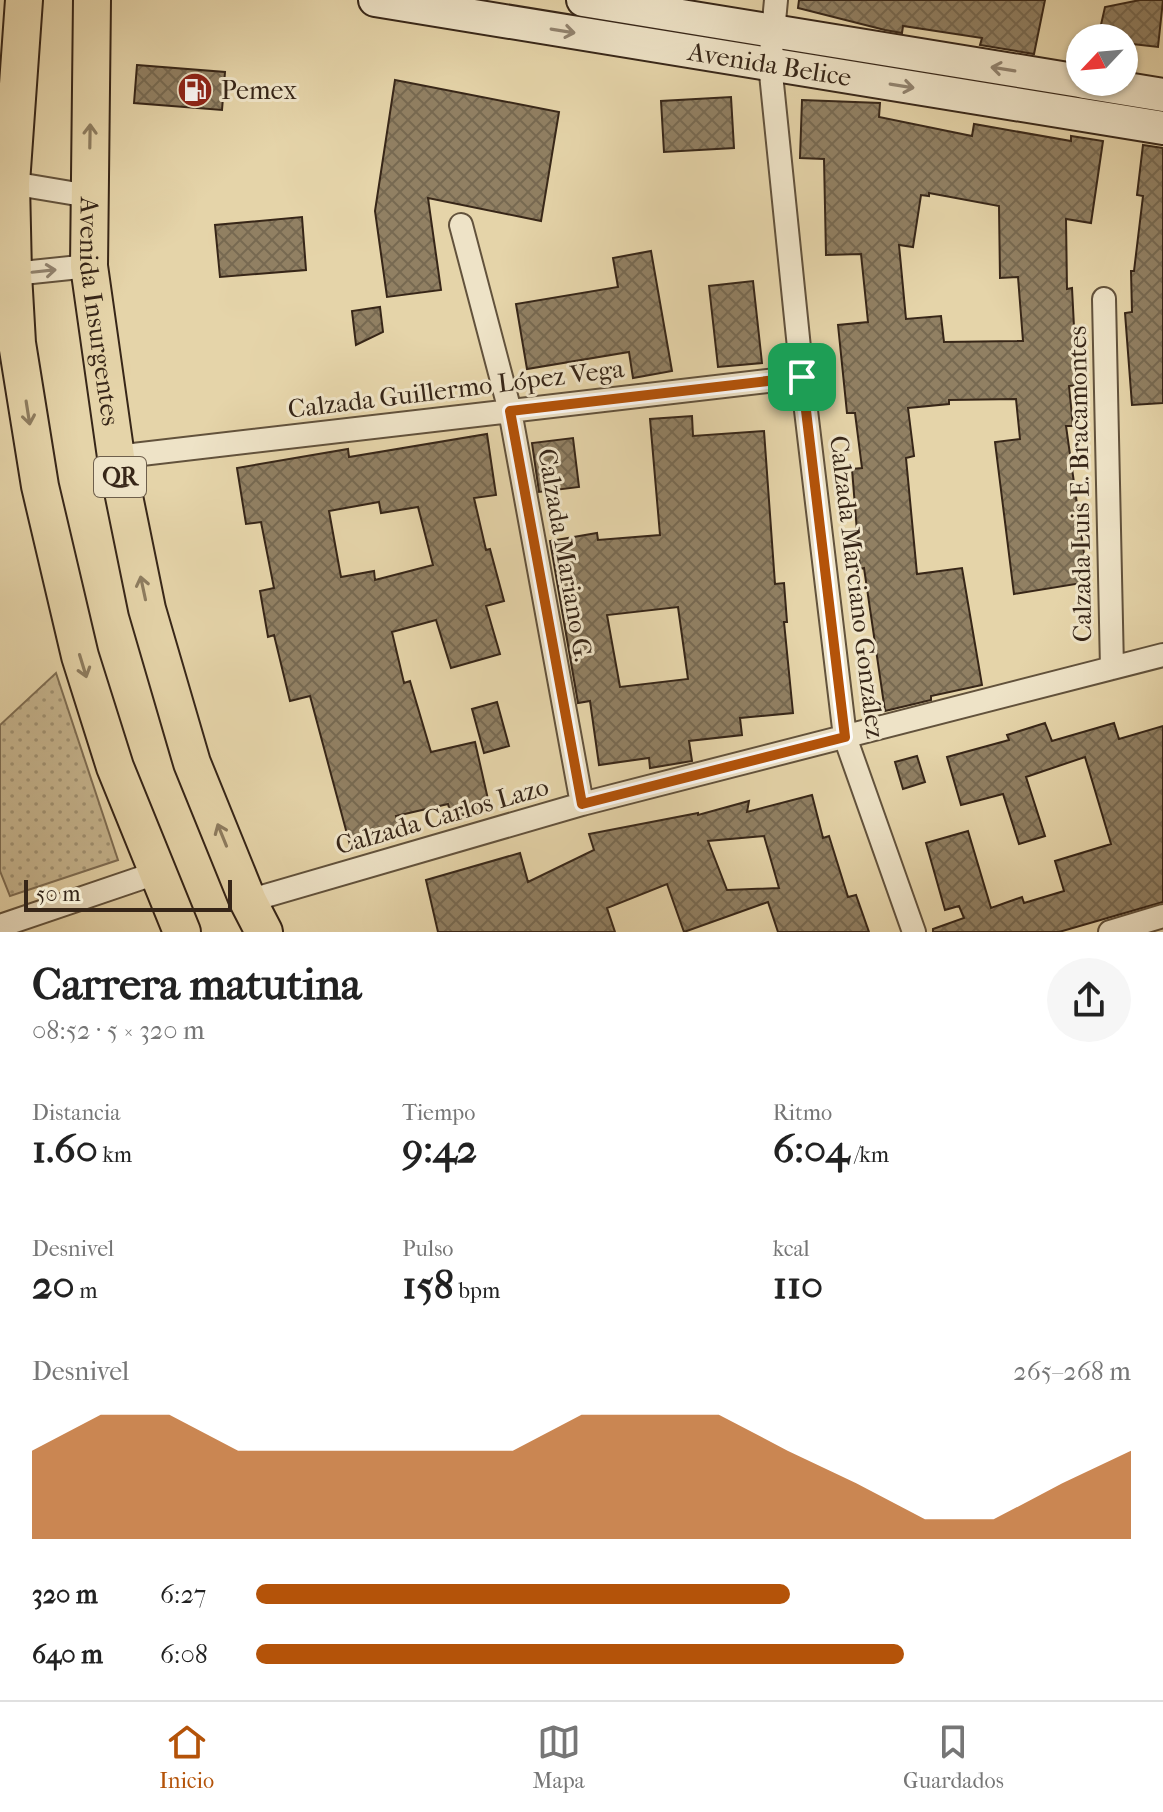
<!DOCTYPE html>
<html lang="es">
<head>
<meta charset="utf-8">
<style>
	:root { --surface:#fff; --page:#f6f6f6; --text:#222; --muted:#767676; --line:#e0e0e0; --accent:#b45309 }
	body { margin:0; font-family:"IM FELL French Canon",serif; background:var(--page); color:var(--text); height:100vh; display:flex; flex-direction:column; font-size:30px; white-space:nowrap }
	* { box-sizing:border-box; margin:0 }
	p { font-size:26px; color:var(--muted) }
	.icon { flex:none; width:44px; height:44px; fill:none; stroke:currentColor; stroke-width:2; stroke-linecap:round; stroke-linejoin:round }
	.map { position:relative; height:932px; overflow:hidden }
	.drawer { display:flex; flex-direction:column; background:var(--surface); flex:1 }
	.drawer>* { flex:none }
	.needle { width:52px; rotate:244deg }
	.tools { position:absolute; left:1066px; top:24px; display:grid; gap:16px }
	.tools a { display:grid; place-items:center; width:72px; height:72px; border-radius:50%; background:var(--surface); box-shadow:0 2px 6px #0004; font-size:40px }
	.scale { position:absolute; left:24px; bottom:20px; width:208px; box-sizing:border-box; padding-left:8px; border:4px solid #372618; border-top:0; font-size:22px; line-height:28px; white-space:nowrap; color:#372618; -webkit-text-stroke:6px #eee3c7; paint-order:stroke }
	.pin { position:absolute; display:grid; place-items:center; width:68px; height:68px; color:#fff; margin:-34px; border-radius:16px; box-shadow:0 4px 12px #0006 }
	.round { display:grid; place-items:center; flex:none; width:84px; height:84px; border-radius:42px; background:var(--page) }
	.summary { display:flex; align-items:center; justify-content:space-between; height:136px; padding:0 32px }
	h1 { font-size:44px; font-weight:800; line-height:60px }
	.figures { display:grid; grid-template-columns:repeat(3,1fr); gap:12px; height:136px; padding:8px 32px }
	.figures div { display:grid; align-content:center }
	.figures b { font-size:40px; font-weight:800 }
	.figures small { font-size:22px; font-weight:400 }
	.figures p { font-size:22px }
	.chart { height:224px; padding:16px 32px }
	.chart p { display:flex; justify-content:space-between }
	.chart svg { width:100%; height:144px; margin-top:8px; fill:var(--accent); opacity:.7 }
	ul { padding:0 32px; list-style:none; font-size:26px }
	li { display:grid; grid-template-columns:128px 96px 1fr; align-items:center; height:60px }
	li i { height:20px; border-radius:10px; background:var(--accent) }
	.tabs { display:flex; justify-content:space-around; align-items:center; height:112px; border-top:2px solid var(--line); background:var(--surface); font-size:22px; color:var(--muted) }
	.tabs a { display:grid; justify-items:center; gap:4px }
	.tabs .on { color:var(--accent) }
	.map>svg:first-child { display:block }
	.grass { fill:url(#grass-dots); stroke:#7f6e54; stroke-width:2 }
	.building { fill:url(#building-cross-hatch); stroke:#372618; stroke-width:2; fill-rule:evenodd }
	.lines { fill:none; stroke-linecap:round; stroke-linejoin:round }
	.street-casing { stroke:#62523c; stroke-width:26 }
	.secondary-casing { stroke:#372618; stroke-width:36 }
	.primary-casing { stroke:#372618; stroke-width:40 }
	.street { stroke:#eee3c7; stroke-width:22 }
	.secondary { stroke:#eee3c7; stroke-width:32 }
	.primary { stroke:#e5d4a9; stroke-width:36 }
	.oneway { stroke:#928470 }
	.oneway2 { stroke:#8e7d60 }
	.route-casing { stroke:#fff; stroke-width:16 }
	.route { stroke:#b45309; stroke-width:10 }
	.labels { text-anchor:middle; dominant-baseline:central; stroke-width:6; stroke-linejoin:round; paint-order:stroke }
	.shield { fill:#eee3c7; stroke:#6e5f4c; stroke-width:2 }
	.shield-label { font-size:24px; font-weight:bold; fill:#372618 }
	.street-label { font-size:26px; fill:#372618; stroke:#eee3c7 }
	.poi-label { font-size:26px; fill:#372618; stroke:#eee3c7; text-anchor:start }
</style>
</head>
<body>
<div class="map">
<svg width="1163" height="932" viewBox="0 0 1163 932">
	<defs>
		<pattern id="grass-dots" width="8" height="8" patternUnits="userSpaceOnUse" patternTransform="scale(2)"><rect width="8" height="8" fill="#c7b690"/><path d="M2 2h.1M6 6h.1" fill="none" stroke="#a29475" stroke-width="1.8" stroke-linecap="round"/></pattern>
		<pattern id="building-cross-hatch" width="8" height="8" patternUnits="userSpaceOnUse" patternTransform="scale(2)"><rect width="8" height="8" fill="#918063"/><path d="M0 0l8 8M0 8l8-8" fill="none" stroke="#776951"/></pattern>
	</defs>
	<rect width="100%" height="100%" fill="#e5d4a9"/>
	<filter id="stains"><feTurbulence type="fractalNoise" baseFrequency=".0025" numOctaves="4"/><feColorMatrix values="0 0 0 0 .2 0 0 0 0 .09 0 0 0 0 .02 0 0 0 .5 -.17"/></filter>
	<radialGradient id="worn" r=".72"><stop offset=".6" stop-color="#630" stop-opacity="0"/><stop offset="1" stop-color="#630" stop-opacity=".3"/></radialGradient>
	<path class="grass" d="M56,673L118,860L10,896L0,871V725Z"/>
	<path class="building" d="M799,0H1045L1034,54L980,45L982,38L903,26L902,33L885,30L798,8Z
		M1140,0H1163L1158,47L1124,43V38H1098L1105,7Z
		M137,65L225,72L222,110L134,103Z
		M395,80L559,112L541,221L428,198L441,290L387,297L375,211Z
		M731,97L734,148L664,152L661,101Z
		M802,100L880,103L879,117L972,136L974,124L1071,141V136L1103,141L1091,223L1066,219L1067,289L1072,288L1077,385L1069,386L1073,426H1066L1088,582L1014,594L995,442L1020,439L1016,399L949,400V404L908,408L914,456L906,458L917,574L962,568L982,685L931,696V700L885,711L864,568L860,569L852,469L862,468L855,413H847L838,325L868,322L861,254L826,255L824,159L800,158ZM929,193L999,206L1000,278L1018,277L1023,341L944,342L941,316L906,319L899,245L913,247L921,195L929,196Z
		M1143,145L1163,148V403L1132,405L1125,313L1132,312L1131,271H1134L1143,196L1137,195Z
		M302,217L306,270L220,277L215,225Z
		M651,251L672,371L633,378L629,352L527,369L516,304L618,287L613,258Z
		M753,281L762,363L718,367L709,286Z
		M380,307L383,332L356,345L352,311Z
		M692,416L693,436L764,431L775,584L784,583L787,622H784L793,713L740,718L742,735L689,741L692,761L650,768L649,758L599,765L590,701L578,703L550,541L597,533L598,540L660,535L650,419ZM678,607L688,679L620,687L607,615Z
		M487,434L496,495L474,498L486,550L490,549L504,601L486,606L500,654L451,668L436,620L392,632L404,683L410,681L431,752L475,742L490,808L452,818L448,804L396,816L400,831L350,845L310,696L290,701L274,635L268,637L260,591L274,588L261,522L246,524L237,468L348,449L349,457ZM379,502L381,513L418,507L433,565L375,580L374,571L341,577L329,511Z
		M573,438L579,487L539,492L532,443Z
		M497,702L509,746L484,753L472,709Z
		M1045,723L1052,741L1114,723L1119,739L1163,726V902L1059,932H933V929L964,918L959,906L945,910L926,843L968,831L991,908L1022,897L1024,903L1064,891L1055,861L1111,844L1085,757L1026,777L1045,836L1019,844L1003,794L961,805L947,757L1009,740L1007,735Z
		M917,756L925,782L903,789L895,762Z
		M812,795L823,838L829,836L848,897L856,895L869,932H778L768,902L684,932L667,884L607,908L615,932H438L426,880L520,853L528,882L594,850L589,834L698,813V815L749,801L747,812ZM764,836L779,888L727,890L708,841Z"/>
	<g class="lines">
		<defs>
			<path id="street" d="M776,0L770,64L802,377L845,737L914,932
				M0,181L89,196
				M461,225L510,411L582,804
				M1,273L13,274L89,266
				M1104,299L1112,668
				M116,457L802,377
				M248,901L582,804L1163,655
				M0,926L156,873
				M1110,932L1163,916"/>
			<g id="secondary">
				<path id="s1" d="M375,0L1163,128"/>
				<path d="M583,0L1080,81"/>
				<path d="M1084,82L1163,95"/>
			</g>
			<g id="primary">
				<path d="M24,0L11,183L13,274L17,343L40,486L80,656L115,767L182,932"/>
				<path id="s2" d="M92,0L89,266L116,457L147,609L192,763L248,901L264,932"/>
			</g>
		</defs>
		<use href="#street" class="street-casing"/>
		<use href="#secondary" class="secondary-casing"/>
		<use href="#primary" class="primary-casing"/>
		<use href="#street" class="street"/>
		<use href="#secondary" class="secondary"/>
		<use href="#primary" class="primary"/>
	</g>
	<defs><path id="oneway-shaft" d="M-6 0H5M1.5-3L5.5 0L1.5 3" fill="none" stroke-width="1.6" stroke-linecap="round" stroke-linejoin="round" transform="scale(2)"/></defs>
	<g class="oneway">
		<use href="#oneway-shaft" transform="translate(563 31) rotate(9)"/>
		<use href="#oneway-shaft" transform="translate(1003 69) rotate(-171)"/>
		<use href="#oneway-shaft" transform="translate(902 86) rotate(9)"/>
		<use href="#oneway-shaft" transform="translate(44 271) rotate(-6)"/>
	</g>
	<g class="oneway2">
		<use href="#oneway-shaft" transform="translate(90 136) rotate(-89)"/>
		<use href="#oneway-shaft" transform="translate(28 413) rotate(81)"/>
		<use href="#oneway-shaft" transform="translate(143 588) rotate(-102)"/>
		<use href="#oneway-shaft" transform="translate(83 666) rotate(73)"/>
		<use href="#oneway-shaft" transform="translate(222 835) rotate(-112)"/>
	</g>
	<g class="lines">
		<defs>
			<path id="route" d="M802,377L845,737L582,804L510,411Z"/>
		</defs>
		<use href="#route" class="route-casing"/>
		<use href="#route" class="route"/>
	</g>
	<defs>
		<symbol id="fuel-disc" viewBox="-11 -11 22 22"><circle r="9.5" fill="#8f2418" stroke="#eee3c7"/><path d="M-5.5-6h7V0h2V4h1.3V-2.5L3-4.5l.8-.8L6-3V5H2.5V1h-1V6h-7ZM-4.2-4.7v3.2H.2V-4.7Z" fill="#fff"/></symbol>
	</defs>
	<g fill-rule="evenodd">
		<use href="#fuel-disc" x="175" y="70" width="40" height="40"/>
	</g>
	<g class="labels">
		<rect class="shield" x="94" y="457" width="52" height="40" rx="6"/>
		<g class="shield-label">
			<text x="120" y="477">QR</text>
		</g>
		<g class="street-label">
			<text stroke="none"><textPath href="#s1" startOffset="400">Avenida Belice</textPath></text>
			<text stroke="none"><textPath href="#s2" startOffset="312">Avenida Insurgentes</textPath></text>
			<text transform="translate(456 389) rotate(-7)">Calzada Guillermo López Vega</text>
			<text transform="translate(1080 484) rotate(-91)">Calzada Luis E. Bracamontes</text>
			<text transform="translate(565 555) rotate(80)">Calzada Mariano G.</text>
			<text transform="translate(857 587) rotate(83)">Calzada Marciano González</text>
			<text transform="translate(442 816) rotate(-16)">Calzada Carlos Lazo</text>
		</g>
		<g class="poi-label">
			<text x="221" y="90">Pemex</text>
		</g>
	</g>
	<rect width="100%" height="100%" filter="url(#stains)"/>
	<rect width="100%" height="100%" fill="url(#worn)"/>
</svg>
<div class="tools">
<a><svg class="needle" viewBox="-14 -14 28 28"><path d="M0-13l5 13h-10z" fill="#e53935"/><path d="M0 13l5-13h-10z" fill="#767676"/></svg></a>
</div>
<div class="scale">50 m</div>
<div class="pin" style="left:802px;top:377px;background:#1e9e55"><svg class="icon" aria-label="arrive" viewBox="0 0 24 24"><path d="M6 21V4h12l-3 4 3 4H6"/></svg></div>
</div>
<section class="drawer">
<div class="summary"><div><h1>Carrera matutina</h1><p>08:52 · 5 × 320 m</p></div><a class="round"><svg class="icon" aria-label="share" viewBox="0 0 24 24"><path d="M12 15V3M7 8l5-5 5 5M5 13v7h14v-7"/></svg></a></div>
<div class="figures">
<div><p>Distancia</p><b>1.60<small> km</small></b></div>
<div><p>Tiempo</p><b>9:42</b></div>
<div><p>Ritmo</p><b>6:04<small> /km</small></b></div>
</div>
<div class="figures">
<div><p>Desnivel</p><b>20<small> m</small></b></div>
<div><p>Pulso</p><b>158<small> bpm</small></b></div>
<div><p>kcal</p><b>110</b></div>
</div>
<div class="chart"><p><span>Desnivel</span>265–268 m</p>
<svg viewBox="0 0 160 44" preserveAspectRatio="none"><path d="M0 44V17L10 6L20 6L30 17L40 17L50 17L60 17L70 17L80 6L90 6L100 6L110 17L120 27L130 38L140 38L150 27L160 17V44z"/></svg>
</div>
<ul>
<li><b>320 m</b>6:27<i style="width:61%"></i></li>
<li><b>640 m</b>6:08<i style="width:74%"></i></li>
</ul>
</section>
<nav class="tabs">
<a class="on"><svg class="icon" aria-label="home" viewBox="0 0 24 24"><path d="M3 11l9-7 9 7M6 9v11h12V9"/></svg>Inicio</a>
<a><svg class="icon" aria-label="map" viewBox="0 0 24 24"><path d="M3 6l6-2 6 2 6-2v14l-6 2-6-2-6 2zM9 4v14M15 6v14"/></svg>Mapa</a>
<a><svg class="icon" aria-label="saved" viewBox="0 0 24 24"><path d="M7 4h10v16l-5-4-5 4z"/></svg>Guardados</a>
</nav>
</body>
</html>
